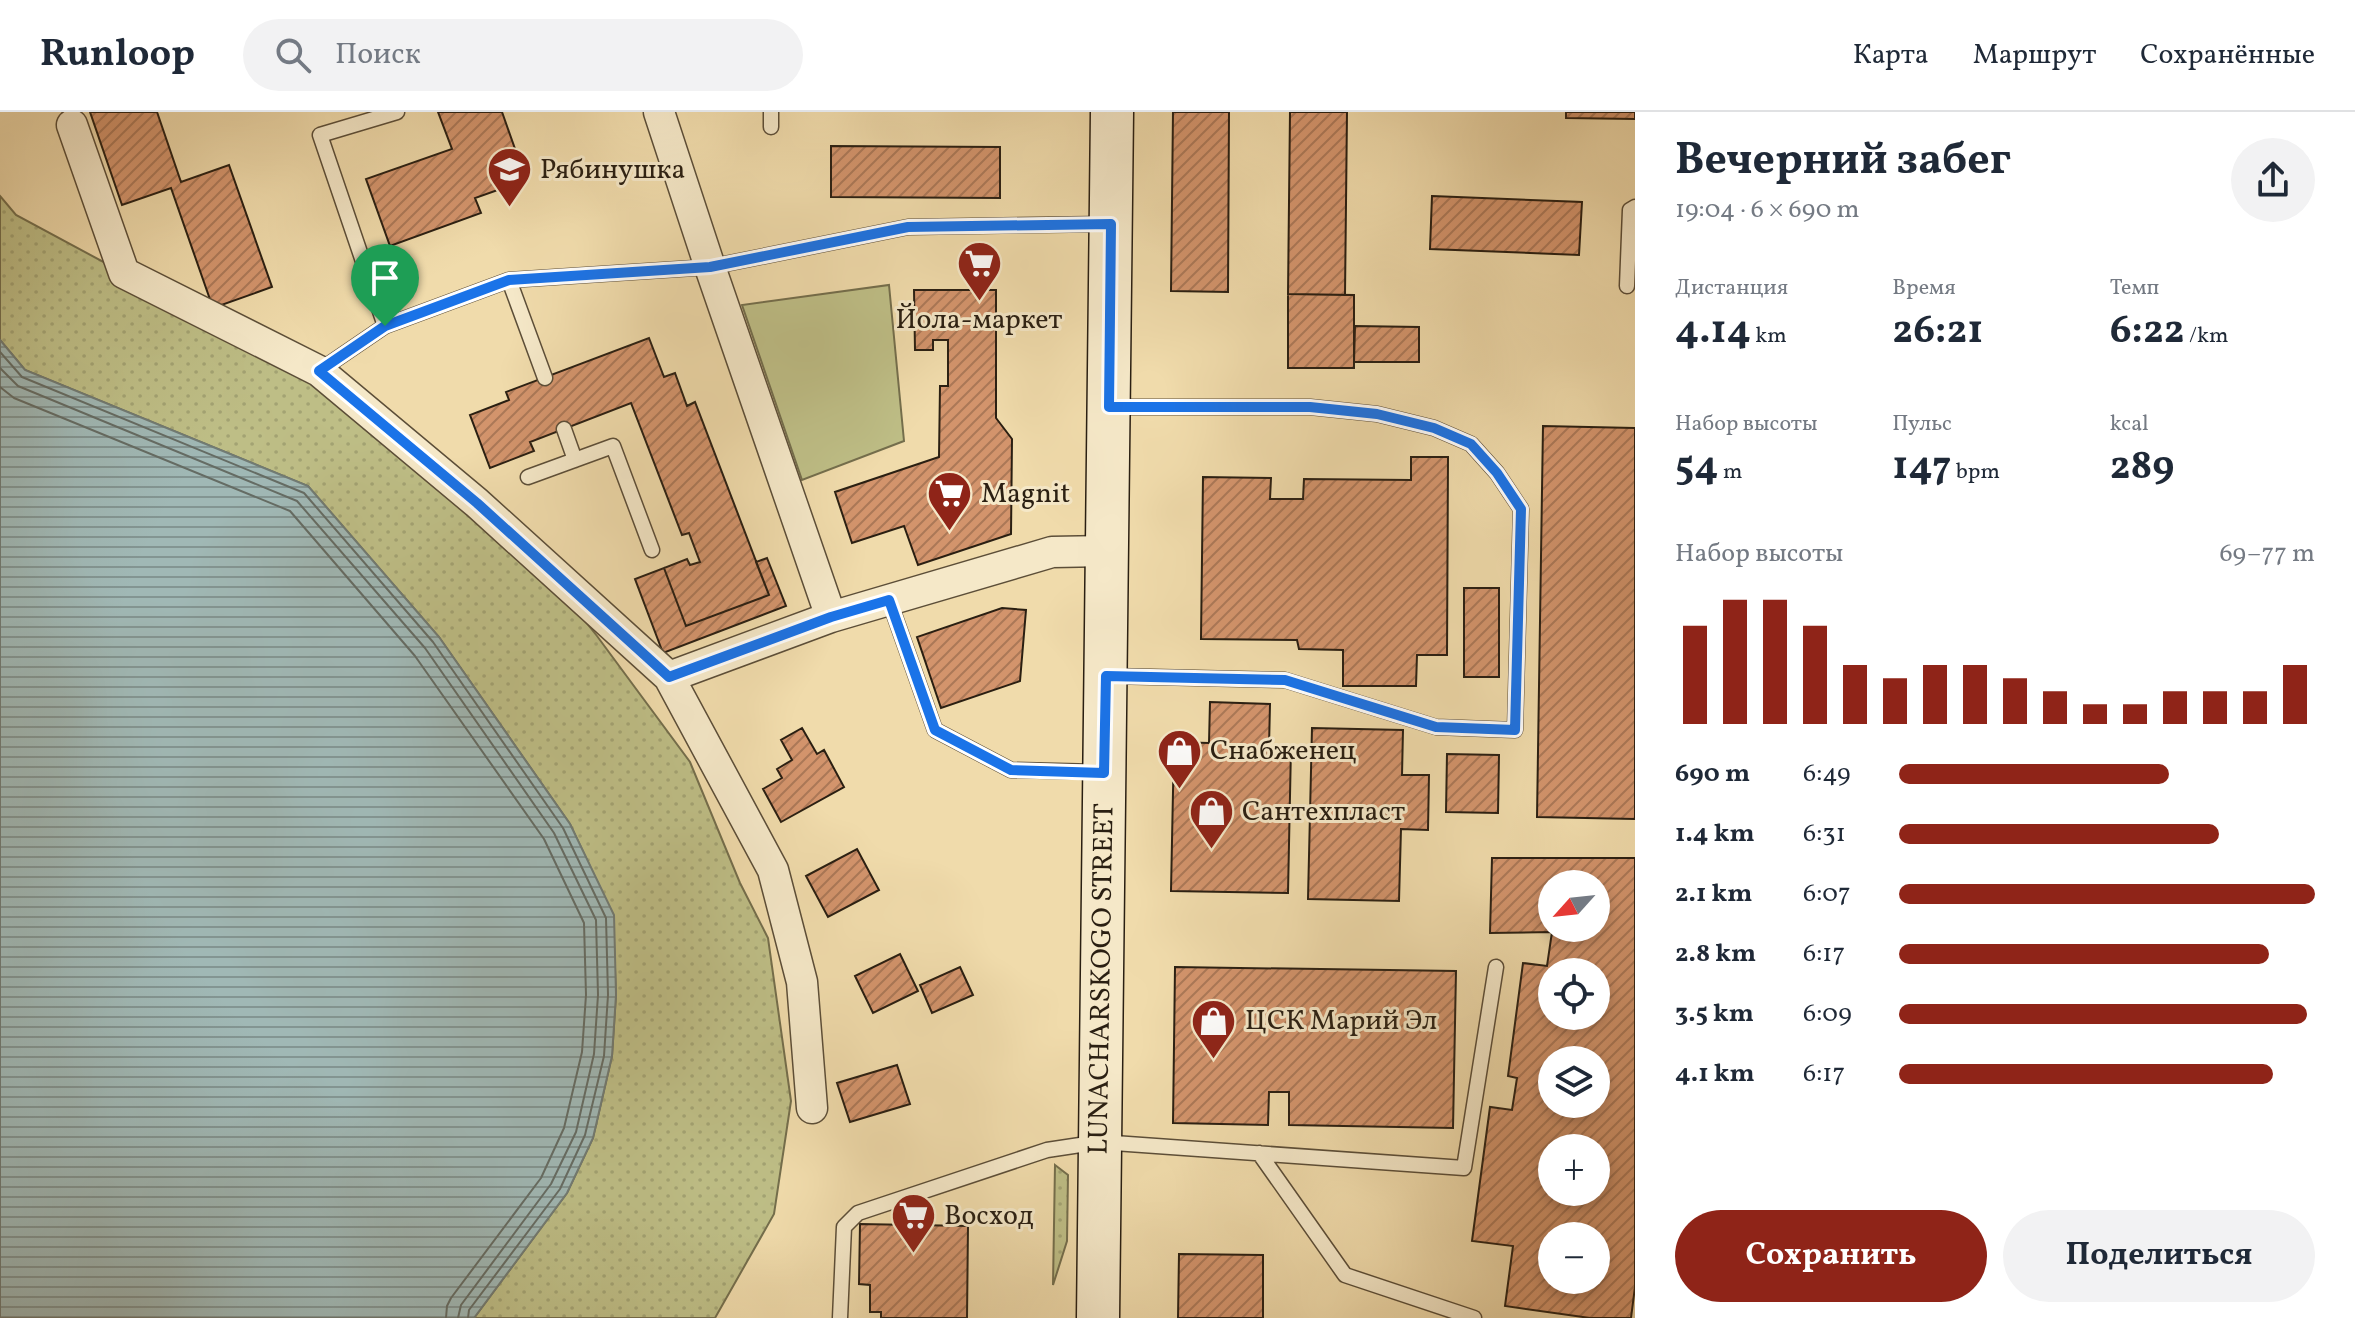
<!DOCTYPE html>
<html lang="ru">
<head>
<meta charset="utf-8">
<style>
	:root { --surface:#fff; --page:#f2f2f3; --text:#1f2937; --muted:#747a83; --line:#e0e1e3; --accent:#8f2418 }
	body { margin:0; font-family:Vollkorn,serif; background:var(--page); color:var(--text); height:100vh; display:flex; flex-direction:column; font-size:30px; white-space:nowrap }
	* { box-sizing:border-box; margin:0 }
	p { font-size:26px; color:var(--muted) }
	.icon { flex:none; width:44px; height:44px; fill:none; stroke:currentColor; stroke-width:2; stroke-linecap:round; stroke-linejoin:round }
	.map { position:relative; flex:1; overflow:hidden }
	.sheet { display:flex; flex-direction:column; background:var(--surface); width:720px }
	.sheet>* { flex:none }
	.needle { width:52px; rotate:243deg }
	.controls { position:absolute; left:1538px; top:758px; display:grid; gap:16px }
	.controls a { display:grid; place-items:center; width:72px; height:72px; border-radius:50%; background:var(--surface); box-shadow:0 4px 12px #0003; font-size:40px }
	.pin { position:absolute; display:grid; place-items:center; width:68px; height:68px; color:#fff; margin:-82px -34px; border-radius:50% 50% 50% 0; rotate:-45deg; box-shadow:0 0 8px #0007 }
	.pin .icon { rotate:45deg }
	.round { display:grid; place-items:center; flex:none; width:84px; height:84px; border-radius:42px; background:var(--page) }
	.overview { display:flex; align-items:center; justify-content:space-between; height:136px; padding:0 40px }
	h1 { font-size:44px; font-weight:700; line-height:60px }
	.stats { display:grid; grid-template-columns:repeat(3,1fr); gap:12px; height:136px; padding:8px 40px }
	.stats div { display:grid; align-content:center }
	.stats b { font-size:40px; font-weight:700 }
	.stats small { font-size:22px; font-weight:400 }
	.stats p { font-size:22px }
	.chart { height:224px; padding:16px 40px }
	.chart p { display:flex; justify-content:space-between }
	.chart svg { width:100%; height:144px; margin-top:8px; stroke:var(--accent); stroke-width:6 }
	.button { display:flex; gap:16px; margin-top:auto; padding:16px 40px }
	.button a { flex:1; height:92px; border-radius:48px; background:var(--accent); color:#fff; font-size:32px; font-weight:700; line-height:92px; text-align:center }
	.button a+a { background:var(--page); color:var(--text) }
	ul { padding:0 40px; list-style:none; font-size:26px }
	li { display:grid; grid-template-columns:128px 96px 1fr; align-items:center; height:60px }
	li i { height:20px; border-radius:10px; background:var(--accent) }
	header { display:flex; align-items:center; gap:48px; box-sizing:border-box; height:112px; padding:0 40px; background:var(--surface); border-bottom:2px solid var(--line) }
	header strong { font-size:38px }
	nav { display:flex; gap:44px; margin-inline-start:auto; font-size:28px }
	.search { width:560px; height:72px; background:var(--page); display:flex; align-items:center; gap:20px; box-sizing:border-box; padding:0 28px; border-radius:44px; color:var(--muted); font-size:30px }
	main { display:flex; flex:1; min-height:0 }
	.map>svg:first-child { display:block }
	.grass { fill:url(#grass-dots); stroke:#746e4c; stroke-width:2 }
	.park { fill:#bebe86; stroke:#746e4c; stroke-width:2 }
	.water { fill:url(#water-rules); stroke:#717b74; stroke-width:2 }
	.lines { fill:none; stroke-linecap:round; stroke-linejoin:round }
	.shore { stroke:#656c64; stroke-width:2 }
	.building { fill:url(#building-hatch); stroke:#2a1f12; stroke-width:2; fill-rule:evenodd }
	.lane-casing { stroke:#5c4e38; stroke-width:17 }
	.street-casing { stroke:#5c4e38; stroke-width:33 }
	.secondary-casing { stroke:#2a1f12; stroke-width:45 }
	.lane { stroke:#f5e8c8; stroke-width:14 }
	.street { stroke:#f5e8c8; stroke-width:30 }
	.secondary { stroke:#f5e8c8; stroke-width:42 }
	.route-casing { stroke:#fff; stroke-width:16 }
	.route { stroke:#1a73e8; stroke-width:10 }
	.labels { text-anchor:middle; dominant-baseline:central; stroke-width:6; stroke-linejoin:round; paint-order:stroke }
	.poi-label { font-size:28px; fill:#2a1f12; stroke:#f5e8c8; text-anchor:start }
	.street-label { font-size:28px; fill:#2a1f12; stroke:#f5e8c8 }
</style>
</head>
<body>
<header>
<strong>Runloop</strong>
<div class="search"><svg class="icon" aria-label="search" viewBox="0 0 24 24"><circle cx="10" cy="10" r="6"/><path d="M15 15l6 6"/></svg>Поиск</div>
<nav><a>Карта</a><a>Маршрут</a><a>Сохранённые</a></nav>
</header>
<main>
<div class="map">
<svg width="1635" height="1206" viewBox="0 0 1635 1206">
	<defs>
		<pattern id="grass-dots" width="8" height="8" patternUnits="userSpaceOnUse" patternTransform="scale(2)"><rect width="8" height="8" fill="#bebe86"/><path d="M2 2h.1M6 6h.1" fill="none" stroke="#a3a373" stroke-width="1.8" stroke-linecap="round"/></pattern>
		<pattern id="water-rules" width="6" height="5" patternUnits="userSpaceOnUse" patternTransform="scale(2)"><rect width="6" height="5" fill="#a0b8b5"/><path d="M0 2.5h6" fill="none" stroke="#839592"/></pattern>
		<pattern id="building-hatch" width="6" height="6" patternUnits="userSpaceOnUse" patternTransform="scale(2)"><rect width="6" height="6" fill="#d3946c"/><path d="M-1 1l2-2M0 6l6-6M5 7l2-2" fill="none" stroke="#ab7857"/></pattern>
	</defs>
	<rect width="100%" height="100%" fill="#f0dbab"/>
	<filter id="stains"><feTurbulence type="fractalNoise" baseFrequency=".0025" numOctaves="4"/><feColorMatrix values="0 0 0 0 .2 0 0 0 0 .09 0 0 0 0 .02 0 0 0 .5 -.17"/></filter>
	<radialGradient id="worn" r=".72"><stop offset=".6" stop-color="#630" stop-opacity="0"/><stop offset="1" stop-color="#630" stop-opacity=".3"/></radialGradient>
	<path class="grass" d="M0,84L16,103L124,161L319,259L541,454L597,524L690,650L740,771L768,826L791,989L774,1102L715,1206H474L567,1081L593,1026L612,944L616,883L613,803L570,712L439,525L308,374L25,258L0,228Z
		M1055,1053L1068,1063L1067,1129L1053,1173Z"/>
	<path class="park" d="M889,173L904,329L802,368L742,193Z"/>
	<path class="water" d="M0,228L25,258L308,374L439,525L570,712L614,803L616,883L612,944L593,1026L567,1081L474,1206H0Z"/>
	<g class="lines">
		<path class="shore" d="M0,240L22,265L304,381L433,530L563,716L606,806L608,883L604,944L585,1023L560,1077L469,1198L468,1206
			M0,256L18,274L297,389L425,536L554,721L596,808L598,883L594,942L576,1020L551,1072L461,1193L458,1206
			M0,275L14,286L290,399L415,544L544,727L584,811L586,883L582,940L564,1016L541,1066L451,1186L447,1194L446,1206"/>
	</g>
	<path class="building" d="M90,0H157L181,70L229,53L272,175L213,196L171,76L122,93Z
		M438,0H502L526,68L475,86L481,101L390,134L366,67L452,37Z
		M1173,0H1229L1228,180L1171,179Z
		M1290,0H1347L1345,183L1288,182Z
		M1566,0H1635V7L1566,6Z
		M831,34L1000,35V86L831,85Z
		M1432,84L1582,90L1579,143L1430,137Z
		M914,178H996V306L1012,327L1011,422L918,453L904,414L852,431L835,380L939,345L940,274H948V228H933V238H915Z
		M1288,182L1354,183V256H1288Z
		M1355,214L1419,215V250H1354Z
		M649,226L664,265L675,261L687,294L695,290L769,483L686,514L664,456L687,447L690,453L700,450L689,421L682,423L631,291L530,330L534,339L490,356L470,303L509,288L506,280Z
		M1543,314L1635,316V707L1537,705Z
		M1411,345H1448L1447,543H1417L1416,574H1343V538L1299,537L1297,528L1201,527L1203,365L1271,366L1270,387H1303L1304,367L1411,368Z
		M767,446L786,494L663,541L635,467L664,456L686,514L769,483L756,450Z
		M1464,476H1499V565H1464Z
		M1002,496L1026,498L1020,569L941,596L917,525Z
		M1210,590L1270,592L1269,635H1291L1288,781L1171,779L1174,630L1209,631Z
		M802,616L817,642L824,638L844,675L781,710L763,677L782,666L777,657L792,648L781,628Z
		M1312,616L1403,618L1402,663H1429L1428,718L1401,717L1399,789L1308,787Z
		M1447,642L1499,643L1498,701L1446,700Z
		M857,737L879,778L828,805L806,764Z
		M1492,746H1635V1175L1631,1206H1590L1505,1194L1513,1134L1472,1129L1490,995L1512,998L1517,966L1508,964L1523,851L1547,854L1552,820L1490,821ZM1552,772H1596V816H1552ZM1552,860H1596V904H1552ZM1552,948H1596V992H1552ZM1552,1036H1596V1080H1552ZM1552,1124H1596V1168H1552Z
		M900,842L918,879L873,901L855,864Z
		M960,855L973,883L932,901L920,873Z
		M1175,855L1456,859L1453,1016L1289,1013V980H1269L1268,1013L1173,1011Z
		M897,953L910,992L850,1010L837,971Z
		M860,1112L968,1114L967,1206H881V1200H870V1173L859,1172Z
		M1179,1142L1263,1143V1206H1178Z"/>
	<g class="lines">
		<defs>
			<path id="lane" d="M771,15V0
				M509,168L545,266
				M1627,174L1630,98L1635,95
				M385,214L320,23L397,0
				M319,259L385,214L509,168L710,155L908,115L1106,112
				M564,317L575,348
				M528,365L613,334L652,438
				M889,488L935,618L1011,658L1099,660
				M1110,564L1285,568L1436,615L1515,618L1521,397L1497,361L1471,332L1434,316L1377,302L1310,295H1113
				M1259,1041L1345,1163L1474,1206
				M840,1206L844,1115L858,1101L1047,1038L1100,1030L1464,1056L1496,855"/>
			<path id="street" d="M659,0L710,155L831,505
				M72,13L124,161L319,259L477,391L669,565L831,505L1052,440L1107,439
				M669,565L773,758L802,870L812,996"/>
			<path id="secondary" d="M1098,1206L1112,0"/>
		</defs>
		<use href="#lane" class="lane-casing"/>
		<use href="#street" class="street-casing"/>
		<use href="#secondary" class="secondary-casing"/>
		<use href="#lane" class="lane"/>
		<use href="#street" class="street"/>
		<use href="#secondary" class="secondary"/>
	</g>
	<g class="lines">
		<defs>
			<path id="route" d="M1111,112L1109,295H1310L1377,302L1434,316L1471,332L1497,361L1521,397L1515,618L1436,615L1285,568L1106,564L1104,661L1011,658L935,618L889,488L831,505L669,565L477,391L319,259L385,214L509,168L710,155L908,115Z"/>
		</defs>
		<use href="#route" class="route-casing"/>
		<use href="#route" class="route"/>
	</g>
	<defs>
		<symbol id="school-pin" viewBox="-11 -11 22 30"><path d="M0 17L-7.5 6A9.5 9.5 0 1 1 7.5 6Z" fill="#8f2418" stroke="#f5e8c8"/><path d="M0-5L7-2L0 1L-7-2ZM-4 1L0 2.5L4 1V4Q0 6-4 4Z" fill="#fff"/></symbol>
		<symbol id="supermarket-pin" viewBox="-11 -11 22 30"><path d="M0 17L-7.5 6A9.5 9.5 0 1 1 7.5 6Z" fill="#8f2418" stroke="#f5e8c8"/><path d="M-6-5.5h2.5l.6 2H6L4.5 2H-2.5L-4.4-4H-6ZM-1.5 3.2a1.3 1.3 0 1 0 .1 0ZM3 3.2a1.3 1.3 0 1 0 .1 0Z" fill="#fff"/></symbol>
		<symbol id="shop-pin" viewBox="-11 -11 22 30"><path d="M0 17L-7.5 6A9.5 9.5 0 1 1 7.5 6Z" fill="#8f2418" stroke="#f5e8c8"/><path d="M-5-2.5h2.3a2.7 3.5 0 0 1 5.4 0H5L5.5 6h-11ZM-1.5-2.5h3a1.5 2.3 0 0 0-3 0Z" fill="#fff"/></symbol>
	</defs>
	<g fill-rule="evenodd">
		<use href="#school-pin" x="484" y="32" width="51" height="69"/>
		<use href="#supermarket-pin" x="954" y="126" width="51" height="69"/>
		<use href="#supermarket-pin" x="924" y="356" width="51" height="69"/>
		<use href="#shop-pin" x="1154" y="614" width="51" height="69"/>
		<use href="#shop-pin" x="1186" y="674" width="51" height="69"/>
		<use href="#shop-pin" x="1188" y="884" width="51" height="69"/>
		<use href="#supermarket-pin" x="888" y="1078" width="51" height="69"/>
	</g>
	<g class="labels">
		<g class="poi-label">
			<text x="540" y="58">Рябинушка</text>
			<text x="979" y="208" text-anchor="middle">Йола-маркет</text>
			<text x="981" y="382">Magnit</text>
			<text x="1210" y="639">Снабженец</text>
			<text x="1242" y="700">Сантехпласт</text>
			<text x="1245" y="909">ЦСК Марий Эл</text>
			<text x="944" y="1104">Восход</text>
		</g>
		<g class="street-label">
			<text transform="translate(1102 867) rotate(-89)">LUNACHARSKOGO STREET</text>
		</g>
	</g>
	<rect width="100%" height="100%" filter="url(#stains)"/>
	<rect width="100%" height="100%" fill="url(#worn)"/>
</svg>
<div class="controls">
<a><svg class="needle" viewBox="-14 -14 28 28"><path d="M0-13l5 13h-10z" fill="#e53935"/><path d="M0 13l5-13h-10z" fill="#747a83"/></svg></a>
<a><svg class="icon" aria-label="locate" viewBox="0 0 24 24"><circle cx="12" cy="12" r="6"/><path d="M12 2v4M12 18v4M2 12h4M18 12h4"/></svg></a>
<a><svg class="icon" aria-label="layers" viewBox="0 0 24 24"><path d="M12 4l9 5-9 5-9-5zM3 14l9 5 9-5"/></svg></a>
<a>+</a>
<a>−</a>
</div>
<div class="pin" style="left:385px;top:214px;background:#1e9e55"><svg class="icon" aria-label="arrive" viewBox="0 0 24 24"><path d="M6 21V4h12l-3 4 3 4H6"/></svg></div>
</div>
<section class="sheet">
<div class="overview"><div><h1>Вечерний забег</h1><p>19:04 · 6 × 690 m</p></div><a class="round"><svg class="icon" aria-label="share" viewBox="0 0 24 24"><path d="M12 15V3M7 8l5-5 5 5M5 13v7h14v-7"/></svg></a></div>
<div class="stats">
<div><p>Дистанция</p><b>4.14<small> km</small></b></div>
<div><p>Время</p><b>26:21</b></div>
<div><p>Темп</p><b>6:22<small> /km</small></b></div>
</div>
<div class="stats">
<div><p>Набор высоты</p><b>54<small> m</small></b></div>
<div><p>Пульс</p><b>147<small> bpm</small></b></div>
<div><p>kcal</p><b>289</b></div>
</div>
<div class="chart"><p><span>Набор высоты</span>69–77 m</p>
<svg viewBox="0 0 160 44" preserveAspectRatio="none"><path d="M5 44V14M15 44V6M25 44V6M35 44V14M45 44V26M55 44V30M65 44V26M75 44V26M85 44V30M95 44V34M105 44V38M115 44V38M125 44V34M135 44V34M145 44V34M155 44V26"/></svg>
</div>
<ul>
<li><b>690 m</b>6:49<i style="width:65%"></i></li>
<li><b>1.4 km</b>6:31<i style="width:77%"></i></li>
<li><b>2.1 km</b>6:07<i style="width:100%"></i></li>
<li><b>2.8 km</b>6:17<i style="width:89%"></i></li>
<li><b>3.5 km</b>6:09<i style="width:98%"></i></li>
<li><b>4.1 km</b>6:17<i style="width:90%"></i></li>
</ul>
<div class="button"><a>Сохранить</a><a>Поделиться</a></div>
</section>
</main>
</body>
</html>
